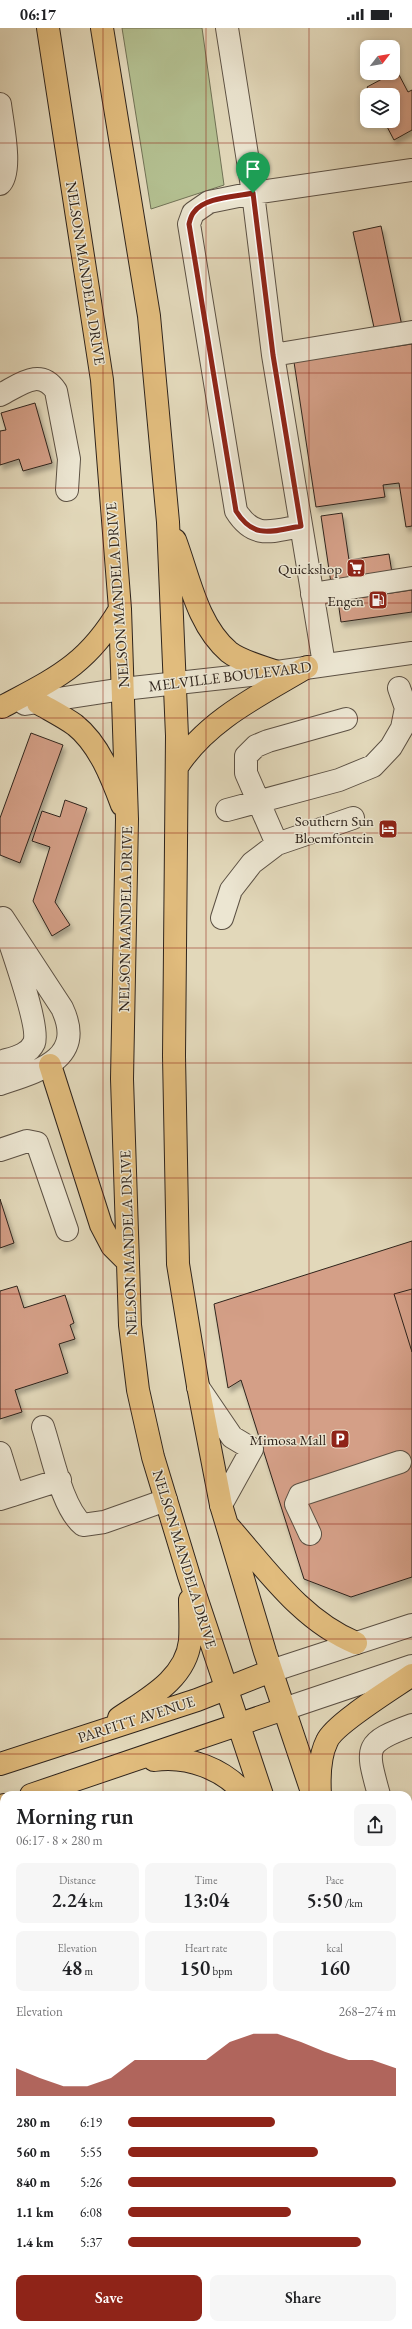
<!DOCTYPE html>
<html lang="en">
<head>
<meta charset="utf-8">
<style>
	:root { --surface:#fff; --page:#f6f6f6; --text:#202124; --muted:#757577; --accent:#8f2418 }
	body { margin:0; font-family:"EB Garamond",serif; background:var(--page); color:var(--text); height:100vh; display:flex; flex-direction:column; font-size:15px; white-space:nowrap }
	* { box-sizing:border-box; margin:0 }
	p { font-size:13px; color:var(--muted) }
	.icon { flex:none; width:22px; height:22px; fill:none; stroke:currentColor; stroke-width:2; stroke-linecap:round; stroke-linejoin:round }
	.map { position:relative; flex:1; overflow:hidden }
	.side { position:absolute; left:0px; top:1763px; width:412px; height:538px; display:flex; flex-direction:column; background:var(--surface); border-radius:12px 12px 0 0; box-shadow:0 2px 6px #0003 }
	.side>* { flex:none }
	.needle { width:26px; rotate:59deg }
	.buttons { position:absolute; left:360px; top:12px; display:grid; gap:8px }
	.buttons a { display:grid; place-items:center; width:40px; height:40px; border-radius:8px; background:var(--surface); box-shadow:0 2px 6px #0003; font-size:20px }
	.pin { position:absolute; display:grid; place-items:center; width:34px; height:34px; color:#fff; margin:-41px -17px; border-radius:50% 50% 50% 0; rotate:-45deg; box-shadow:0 0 4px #0007 }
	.pin .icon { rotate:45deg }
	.round { display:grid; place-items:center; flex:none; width:42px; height:42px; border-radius:8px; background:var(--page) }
	.headline { display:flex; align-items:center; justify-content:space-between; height:68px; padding:0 16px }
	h1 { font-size:22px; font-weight:600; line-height:30px }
	.figures { display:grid; grid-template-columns:repeat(3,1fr); gap:6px; height:68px; padding:4px 16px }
	.figures div { display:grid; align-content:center; border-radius:8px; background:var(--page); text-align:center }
	.figures b { font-size:20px; font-weight:600 }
	.figures small { font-size:11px; font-weight:400 }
	.figures p { font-size:11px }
	.chart { height:112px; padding:8px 16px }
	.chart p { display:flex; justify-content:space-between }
	.chart svg { width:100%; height:72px; margin-top:4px; fill:var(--accent); opacity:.7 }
	.button { display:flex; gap:8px; margin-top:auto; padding:8px 16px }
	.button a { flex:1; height:46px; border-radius:8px; background:var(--accent); color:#fff; font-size:16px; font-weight:600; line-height:46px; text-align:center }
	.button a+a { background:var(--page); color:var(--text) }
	ul { padding:0 16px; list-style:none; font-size:13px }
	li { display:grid; grid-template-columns:64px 48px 1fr; align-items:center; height:30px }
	li i { height:10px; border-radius:5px; background:var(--accent) }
	.status { display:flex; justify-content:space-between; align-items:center; height:28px; padding:0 20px; background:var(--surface); direction:ltr }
	.status svg { height:11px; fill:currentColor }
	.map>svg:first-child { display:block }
	.green { fill:#b3bf90; stroke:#717256 }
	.building { fill:#d49f87; stroke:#2f241c; filter:url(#shadow) }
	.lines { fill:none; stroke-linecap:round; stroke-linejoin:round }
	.minor-tunnel { stroke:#beb49a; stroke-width:22; stroke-dasharray:22 11; stroke-linecap:butt }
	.minor-casing { stroke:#5c5144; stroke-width:24 }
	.highway-casing { stroke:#2f241c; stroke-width:24 }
	.minor { stroke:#ece6d2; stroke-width:22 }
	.highway { stroke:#e1bc7d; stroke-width:22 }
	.route-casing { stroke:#fff; stroke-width:8 }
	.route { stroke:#8f2418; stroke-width:5 }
	.grid { fill:none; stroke:#8f2418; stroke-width:1; stroke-opacity:0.55 }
	.labels { text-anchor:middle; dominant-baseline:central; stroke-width:3; stroke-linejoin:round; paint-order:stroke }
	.street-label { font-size:15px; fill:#2f241c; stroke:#ece6d2 }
	.poi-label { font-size:15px; fill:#2f241c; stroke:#ece6d2; text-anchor:end }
</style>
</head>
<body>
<div class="status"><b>06:17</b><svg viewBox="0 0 49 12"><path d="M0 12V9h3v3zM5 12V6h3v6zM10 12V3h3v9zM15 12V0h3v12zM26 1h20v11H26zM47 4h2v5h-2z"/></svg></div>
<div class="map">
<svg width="412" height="2301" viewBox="0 0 412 2301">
	<defs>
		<filter id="shadow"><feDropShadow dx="2.5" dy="4.5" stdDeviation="2" flood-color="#0004"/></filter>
	</defs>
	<rect width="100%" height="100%" fill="#e2d8ba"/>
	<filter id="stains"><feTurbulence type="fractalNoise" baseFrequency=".005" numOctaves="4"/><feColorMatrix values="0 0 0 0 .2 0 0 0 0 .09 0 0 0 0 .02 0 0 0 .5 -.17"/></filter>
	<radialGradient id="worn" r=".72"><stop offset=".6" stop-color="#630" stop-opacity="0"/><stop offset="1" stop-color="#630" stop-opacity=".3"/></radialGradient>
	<path class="green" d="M122,0H202L224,157L151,181Z
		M0,2140L4,2152V2297H50L51,2301H0Z"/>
	<path class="building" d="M397,43L408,64L412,62V102L394,112L384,93H393V67H371L367,59Z
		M381,198L402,298L375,304L353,204Z
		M412,316V498L406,499L399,455L383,457L385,469L316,479L294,334Z
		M35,375L52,435L23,443L19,431L0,437V403L6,402L1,385Z
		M342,485L349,532L389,526L392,545L331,555L321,488Z
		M412,562V584L341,594L338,573Z
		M31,705L63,717L20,835L0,827V790Z
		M65,772L87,780L55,874L70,897L52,908L33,873L50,819L32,813L42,783L60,789Z
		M0,1171L14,1215L0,1220Z
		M412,1213V1549L351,1569L304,1551L241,1352L228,1360L214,1276Z
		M17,1258L24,1280L65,1267L74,1295L70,1297L75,1311L59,1316L68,1345L15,1362L22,1384L0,1391V1263Z
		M412,1261V1324L394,1266Z
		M4,2206V2230L2,2231L4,2238V2297H23L24,2301H0V2207Z"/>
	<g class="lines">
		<path class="minor-tunnel" d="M0,2212L4,2224"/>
		<defs>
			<path id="minor" d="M227,0L253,165L273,327L324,636
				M0,76C2,94 13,144 0,156
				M273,327L412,304
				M0,367C20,357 40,339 56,363L69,431L67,462
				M301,498C272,503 254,512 236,483L189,196L193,185L209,174L253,165L412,142
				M312,566L412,550
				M25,676L123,661L277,644L412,625
				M227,782L339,752L373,738L391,719L402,700L406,680L399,660
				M277,816L246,745V728L256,718L268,713L346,691
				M222,890L231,862L252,835L277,816L353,790
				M0,1034C12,1030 28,1028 34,1015C40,1000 14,928 8,909
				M0,1056C39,1043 86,1031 62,980L3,890
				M0,1122L27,1113L37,1115L67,1202
				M198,1359L232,1409L252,1421L221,1477
				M43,1399C52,1426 62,1480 83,1497L104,1494L166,1472
				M0,1425L13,1467
				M0,1471L60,1452
				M310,1506L296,1476L300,1467L400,1434
				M271,1643L412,1597
				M284,1681L412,1638
				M379,1767C366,1719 363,1715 412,1697
				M0,1848L4,1840
				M0,1921L4,1923
				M0,1971L4,1970
				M0,2043L4,2055
				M408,2242L412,2244
				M26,2297L28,2301
				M81,2297L82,2301
				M102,2301L113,2297L126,2301"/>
			<path id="highway" d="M48,0L102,352L120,581L127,791L122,1051L130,1297L138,1362L153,1429L189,1548L262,1767
				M102,0L149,288L168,494L177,708L174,1028L178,1236L198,1358L221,1477L265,1624L313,1767
				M175,512C189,549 197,597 229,624C242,634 261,638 277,644
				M38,675C50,682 64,689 75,697C99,716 112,750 122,777
				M2,679C56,650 87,637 120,581
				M177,739C207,692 260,667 307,639
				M50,1037L101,1197L112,1218L128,1234
				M229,1499C267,1542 302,1593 356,1615
				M119,1690C147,1671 186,1651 190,1613C191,1599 190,1585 190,1572
				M154,1732C188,1727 224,1741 246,1767
				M0,1736L197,1672L271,1643
				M31,1767L284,1681
				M320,1767C319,1749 319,1729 327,1713C334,1696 395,1659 412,1647
				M0,1779L4,1777
				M0,1798L4,1795
				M408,1986L412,1992
				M408,2108L412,2103
				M408,2200L412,2213"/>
		</defs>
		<use href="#minor" class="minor-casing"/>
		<use href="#highway" class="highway-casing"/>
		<use href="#minor" class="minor"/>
		<use href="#highway" class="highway"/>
	</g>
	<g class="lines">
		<defs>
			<path id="route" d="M253,165L273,327L301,498C272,503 254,512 236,483L189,196C190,192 191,187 194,184C205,169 236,169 253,165Z"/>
		</defs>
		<use href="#route" class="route-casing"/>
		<use href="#route" class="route"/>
	</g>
	<path class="grid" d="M103,0V1767M206,0V1767M309,0V1767M0,115H412M0,230H412M0,345H412M0,460H412M0,575H412M0,690H412M0,805H412M0,920H412M0,1035H412M0,1150H412M0,1266H412M0,1381H412M0,1496H412M0,1611H412M0,1726H412M0,1841H4M408,1841H412M0,1956H4M408,1956H412M0,2071H4M408,2071H412M0,2186H4M408,2186H412M103,2297V2301M206,2297V2301M309,2297V2301"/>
	<defs>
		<symbol id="supermarket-square" viewBox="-11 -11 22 22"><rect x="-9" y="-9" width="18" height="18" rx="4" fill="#8f2418" stroke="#ece6d2"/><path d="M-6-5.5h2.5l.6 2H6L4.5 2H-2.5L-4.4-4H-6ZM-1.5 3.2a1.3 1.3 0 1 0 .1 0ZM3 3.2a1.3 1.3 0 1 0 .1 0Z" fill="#fff"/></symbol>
		<symbol id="fuel-square" viewBox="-11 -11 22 22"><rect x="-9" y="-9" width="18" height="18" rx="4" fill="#8f2418" stroke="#ece6d2"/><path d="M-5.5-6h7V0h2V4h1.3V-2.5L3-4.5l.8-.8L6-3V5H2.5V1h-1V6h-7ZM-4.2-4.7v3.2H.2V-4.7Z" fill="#fff"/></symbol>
		<symbol id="hotel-square" viewBox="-11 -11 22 22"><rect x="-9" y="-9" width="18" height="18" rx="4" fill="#8f2418" stroke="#ece6d2"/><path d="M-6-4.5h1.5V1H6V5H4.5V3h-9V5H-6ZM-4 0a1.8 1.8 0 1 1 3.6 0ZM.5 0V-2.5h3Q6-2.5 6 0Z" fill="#fff"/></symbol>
		<symbol id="parking-square" viewBox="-11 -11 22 22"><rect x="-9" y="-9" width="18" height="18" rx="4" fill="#8f2418" stroke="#ece6d2"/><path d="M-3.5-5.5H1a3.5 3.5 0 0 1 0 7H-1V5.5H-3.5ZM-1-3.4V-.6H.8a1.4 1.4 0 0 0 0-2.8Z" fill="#fff"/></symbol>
	</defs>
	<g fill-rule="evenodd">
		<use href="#supermarket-square" x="345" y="529" width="22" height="22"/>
		<use href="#fuel-square" x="367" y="561" width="22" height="22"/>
		<use href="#hotel-square" x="377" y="790" width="22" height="22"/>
		<use href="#parking-square" x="329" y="1400" width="22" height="22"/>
	</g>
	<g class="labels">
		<g class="street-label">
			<text transform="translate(86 245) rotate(81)">NELSON MANDELA DRIVE</text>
			<text transform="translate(117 567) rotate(-94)">NELSON MANDELA DRIVE</text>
			<text transform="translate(230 648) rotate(-7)">MELVILLE BOULEVARD</text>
			<text transform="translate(125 891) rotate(-89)">NELSON MANDELA DRIVE</text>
			<text transform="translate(128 1215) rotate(-92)">NELSON MANDELA DRIVE</text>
			<text transform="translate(185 1531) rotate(73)">NELSON MANDELA DRIVE</text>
			<text transform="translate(136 1691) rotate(-18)">PARFITT AVENUE</text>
		</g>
		<g class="poi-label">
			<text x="342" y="540">Quickshop</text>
			<text x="364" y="572">Engen</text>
			<text x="374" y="792">Southern Sun<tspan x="374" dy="17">Bloemfontein</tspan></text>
			<text x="326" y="1411">Mimosa Mall</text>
		</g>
	</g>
	<rect width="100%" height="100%" filter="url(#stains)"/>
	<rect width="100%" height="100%" fill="url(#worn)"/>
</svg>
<div class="buttons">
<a><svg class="needle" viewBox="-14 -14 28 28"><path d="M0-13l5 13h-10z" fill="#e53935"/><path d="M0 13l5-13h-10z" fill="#757577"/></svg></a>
<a><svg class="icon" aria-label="layers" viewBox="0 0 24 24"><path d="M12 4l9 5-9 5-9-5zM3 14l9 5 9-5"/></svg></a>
</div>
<div class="pin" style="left:253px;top:165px;background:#1e9e55"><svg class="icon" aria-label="arrive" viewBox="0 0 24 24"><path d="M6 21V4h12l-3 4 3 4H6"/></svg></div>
<section class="side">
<div class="headline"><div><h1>Morning run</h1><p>06:17 · 8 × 280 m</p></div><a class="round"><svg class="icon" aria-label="share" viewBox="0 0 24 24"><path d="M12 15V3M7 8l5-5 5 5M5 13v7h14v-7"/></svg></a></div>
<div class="figures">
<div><p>Distance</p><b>2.24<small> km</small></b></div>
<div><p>Time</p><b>13:04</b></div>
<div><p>Pace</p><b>5:50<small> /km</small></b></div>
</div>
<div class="figures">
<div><p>Elevation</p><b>48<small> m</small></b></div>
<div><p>Heart rate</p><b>150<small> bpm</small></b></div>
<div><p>kcal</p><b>160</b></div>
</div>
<div class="chart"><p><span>Elevation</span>268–274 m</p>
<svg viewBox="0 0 160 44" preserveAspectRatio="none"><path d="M0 44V27L10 33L20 38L30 38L40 33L50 22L60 22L70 22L80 22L90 11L100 6L110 6L120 11L130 17L140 22L150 22L160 27V44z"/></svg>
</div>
<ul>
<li><b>280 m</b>6:19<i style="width:55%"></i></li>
<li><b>560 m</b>5:55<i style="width:71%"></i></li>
<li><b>840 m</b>5:26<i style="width:100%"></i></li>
<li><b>1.1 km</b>6:08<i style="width:61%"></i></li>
<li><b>1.4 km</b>5:37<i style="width:87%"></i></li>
</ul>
<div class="button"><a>Save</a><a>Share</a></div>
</section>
</div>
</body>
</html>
